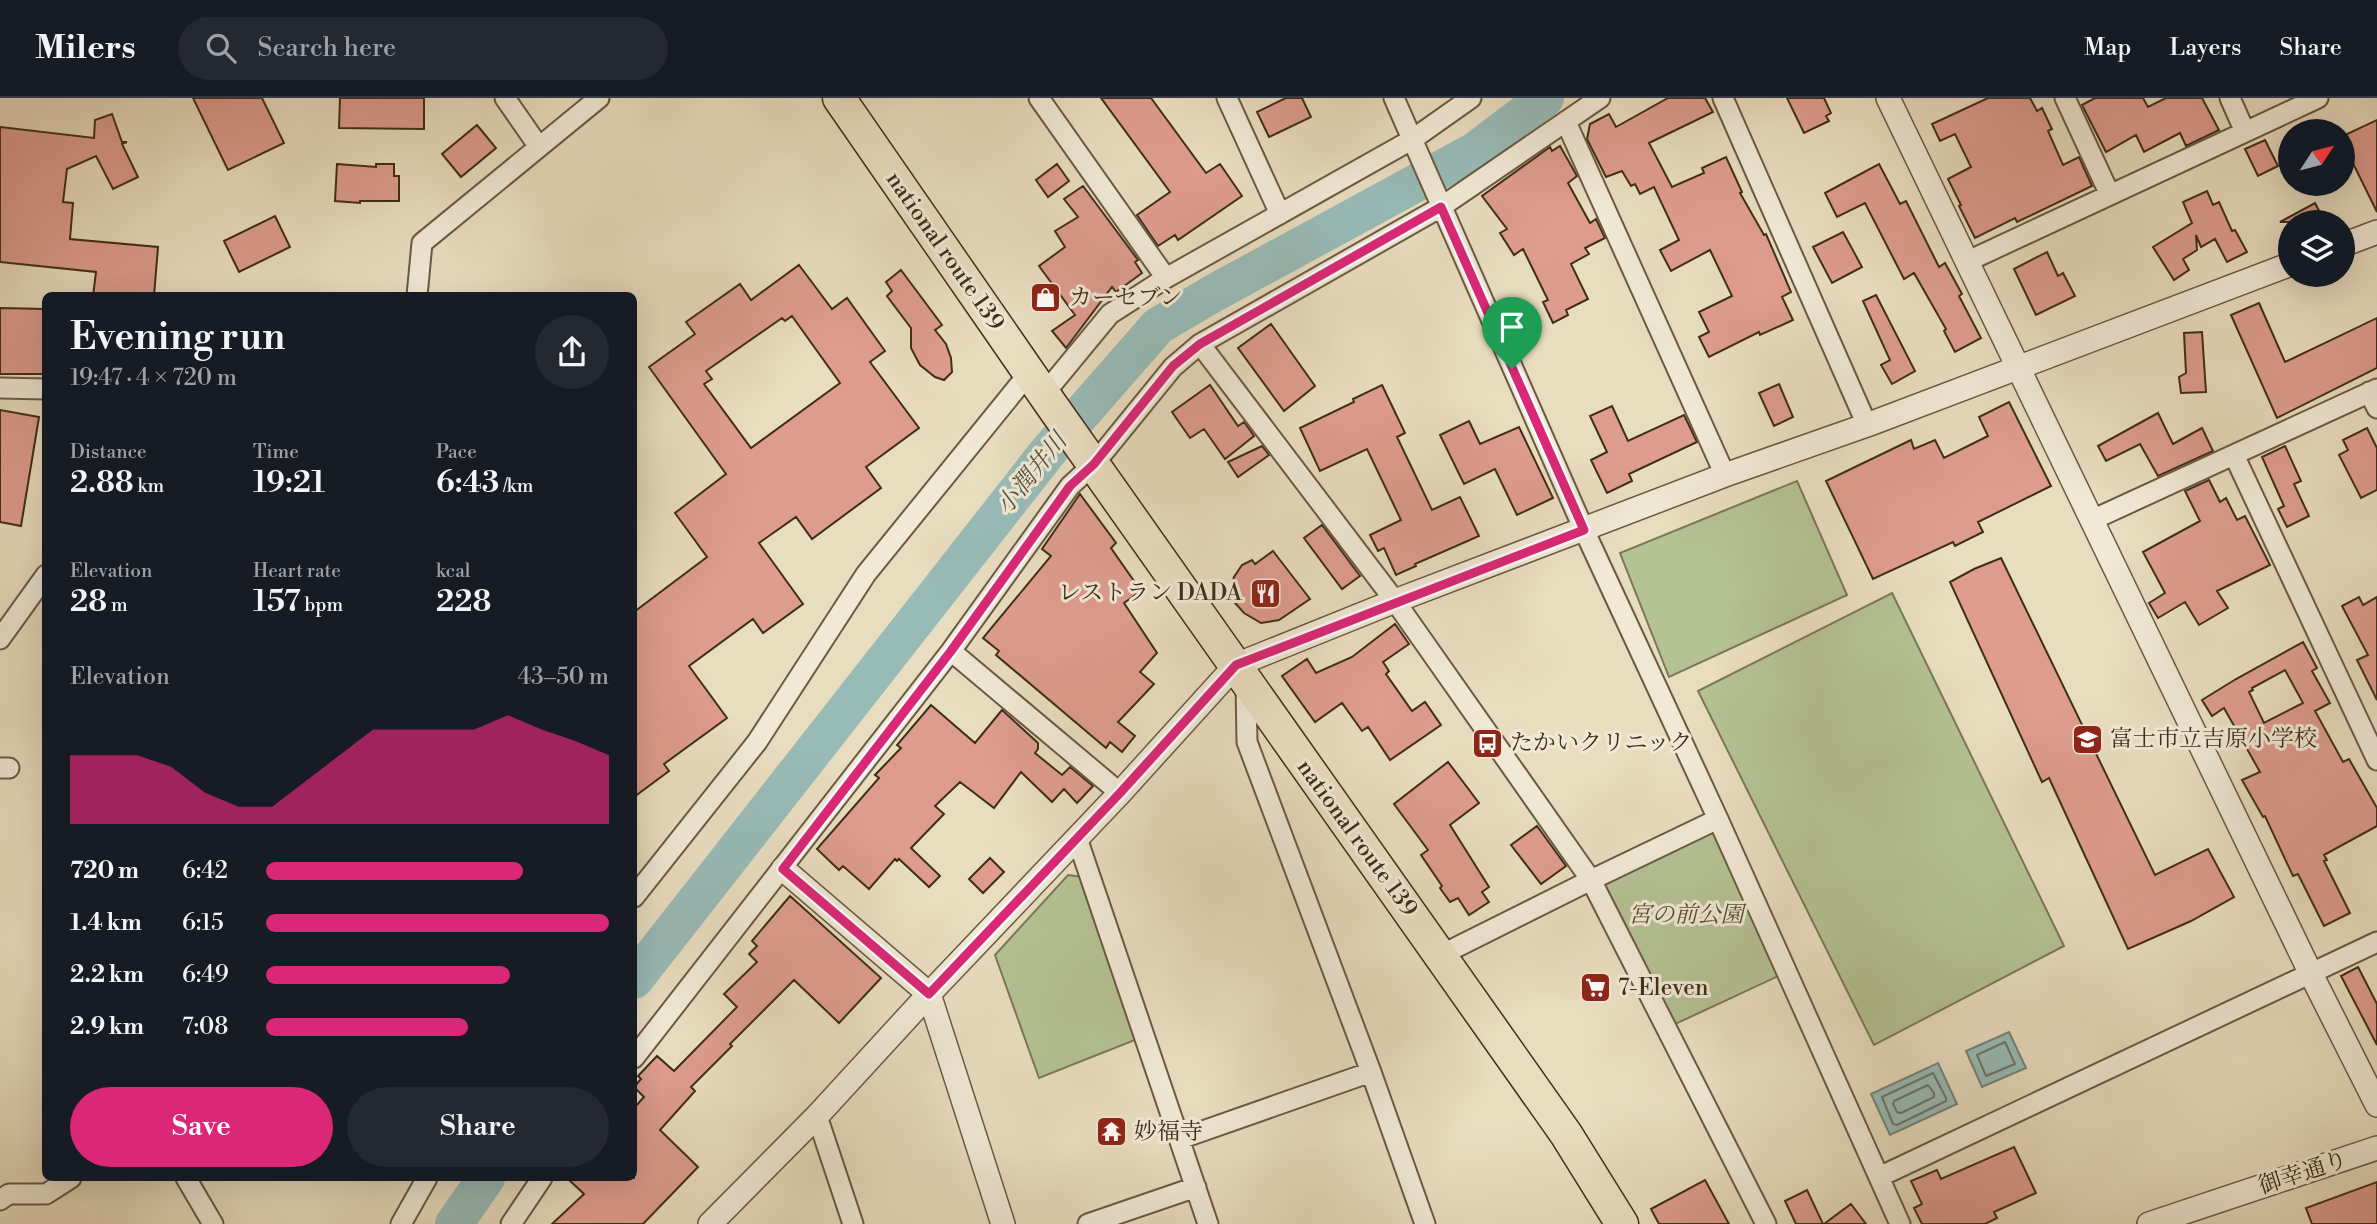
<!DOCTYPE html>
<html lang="en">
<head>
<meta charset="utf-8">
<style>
	:root { --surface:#171b24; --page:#242831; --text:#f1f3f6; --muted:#9ea1a6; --line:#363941; --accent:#db2777 }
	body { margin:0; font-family:"Libre Bodoni","Noto Serif JP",serif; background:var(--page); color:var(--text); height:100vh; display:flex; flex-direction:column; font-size:26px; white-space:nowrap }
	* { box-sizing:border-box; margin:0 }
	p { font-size:23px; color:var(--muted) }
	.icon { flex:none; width:38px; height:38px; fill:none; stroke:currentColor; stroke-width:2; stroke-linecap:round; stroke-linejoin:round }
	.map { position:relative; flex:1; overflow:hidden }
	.details { position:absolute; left:42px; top:194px; width:595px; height:889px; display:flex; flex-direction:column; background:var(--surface); border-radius:10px; box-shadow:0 7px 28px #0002 }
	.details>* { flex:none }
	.needle { width:46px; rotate:54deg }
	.buttons { position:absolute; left:2278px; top:21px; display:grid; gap:14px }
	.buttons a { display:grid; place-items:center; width:77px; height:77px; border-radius:50%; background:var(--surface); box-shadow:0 7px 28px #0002; font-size:35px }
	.pin { position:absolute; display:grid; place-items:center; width:60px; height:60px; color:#fff; margin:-72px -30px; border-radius:50% 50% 50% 0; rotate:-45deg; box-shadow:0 0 7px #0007 }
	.pin .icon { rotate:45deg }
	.round { display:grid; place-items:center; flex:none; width:74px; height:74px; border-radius:37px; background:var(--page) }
	.overview { display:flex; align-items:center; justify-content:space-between; height:119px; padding:0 28px }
	h1 { font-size:38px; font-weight:600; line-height:52px }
	.stats { display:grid; grid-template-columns:repeat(3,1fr); gap:10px; height:119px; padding:7px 28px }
	.stats div { display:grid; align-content:center }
	.stats b { font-size:30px; font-weight:600 }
	.stats small { font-size:19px; font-weight:400 }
	.stats p { font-size:19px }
	.chart { height:196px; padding:14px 28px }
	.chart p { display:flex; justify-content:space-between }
	.chart svg { width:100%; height:126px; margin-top:7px; fill:var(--accent); opacity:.7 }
	.button { display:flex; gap:14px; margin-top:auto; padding:14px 28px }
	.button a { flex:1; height:80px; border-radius:42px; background:var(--accent); color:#fff; font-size:28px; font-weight:600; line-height:80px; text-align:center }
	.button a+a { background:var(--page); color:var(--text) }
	ul { padding:0 28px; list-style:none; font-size:23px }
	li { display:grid; grid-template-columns:112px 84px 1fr; align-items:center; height:52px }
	li i { height:18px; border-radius:9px; background:var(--accent) }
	header { display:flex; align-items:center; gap:42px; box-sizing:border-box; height:98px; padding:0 35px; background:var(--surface); border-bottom:2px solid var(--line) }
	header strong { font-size:33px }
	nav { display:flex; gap:38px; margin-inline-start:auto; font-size:24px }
	.search { width:490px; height:63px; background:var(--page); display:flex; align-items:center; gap:18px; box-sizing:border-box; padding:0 24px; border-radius:38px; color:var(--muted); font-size:26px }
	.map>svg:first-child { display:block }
	.green { fill:#b4c294; stroke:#7a7856; stroke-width:2 }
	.water { fill:#98bbb8; stroke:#748378; stroke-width:2 }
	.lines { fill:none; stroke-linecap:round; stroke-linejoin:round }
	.shore { stroke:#6c7468; stroke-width:2 }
	.river { stroke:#98bbb8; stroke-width:38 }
	.building { fill:#de9c8f; stroke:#3f2e18; stroke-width:2; fill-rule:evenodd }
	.minor-casing { stroke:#6a5a42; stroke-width:23 }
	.tertiary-casing { stroke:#6a5a42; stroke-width:26 }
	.trunk-casing { stroke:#3f2e18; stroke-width:35 }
	.minor { stroke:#f1e9d6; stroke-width:19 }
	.tertiary { stroke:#f1e9d6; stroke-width:23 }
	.trunk { stroke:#e9ddc0; stroke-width:32 }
	.route-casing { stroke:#fff; stroke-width:14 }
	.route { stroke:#db2777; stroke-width:9 }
	.labels { text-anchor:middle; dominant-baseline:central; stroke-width:6; stroke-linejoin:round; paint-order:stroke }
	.street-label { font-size:23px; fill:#3f2e18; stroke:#f1e9d6 }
	.poi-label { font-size:23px; fill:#3f2e18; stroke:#f1e9d6; text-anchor:start }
	.park-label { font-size:23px; font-style:italic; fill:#564c31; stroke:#f1e9d6 }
	.water-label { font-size:24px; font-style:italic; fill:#555140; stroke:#f1e9d6 }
</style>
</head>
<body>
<header>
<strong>Milers</strong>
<div class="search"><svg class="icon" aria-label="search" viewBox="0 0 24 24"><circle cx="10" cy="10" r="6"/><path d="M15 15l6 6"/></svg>Search here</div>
<nav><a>Map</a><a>Layers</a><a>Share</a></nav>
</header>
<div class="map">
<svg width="2377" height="1126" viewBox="0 0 2377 1126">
	<rect width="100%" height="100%" fill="#e9ddc0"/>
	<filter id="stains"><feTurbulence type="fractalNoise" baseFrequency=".00286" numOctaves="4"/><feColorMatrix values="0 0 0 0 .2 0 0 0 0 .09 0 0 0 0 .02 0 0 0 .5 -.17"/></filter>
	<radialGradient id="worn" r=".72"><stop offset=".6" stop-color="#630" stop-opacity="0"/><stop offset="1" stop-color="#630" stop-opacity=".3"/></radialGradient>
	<path class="green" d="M1797,383L1847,497L1669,579L1620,455Z
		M1892,495L2064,848L1874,947L1698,593Z
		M1714,730L1787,874L1673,927L1597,784Z
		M1068,777L1083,779L1135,942L1039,980L995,857Z"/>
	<path class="water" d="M2009,934L2026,970L1982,989L1966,953Z
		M1938,965L1957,1006L1890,1037L1871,996Z"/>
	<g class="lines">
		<path class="shore" d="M2005,944L2015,966L1986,978L1977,957Z
			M1933,975L1946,1000V1003L1897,1027L1893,1026L1882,999Z
			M1928,987L1934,995V999L1901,1015L1897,1014L1893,1006L1894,1003Z"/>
		<path class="river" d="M634,882L1047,355L1158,228L1214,195L1475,53L1545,0
			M454,1126L486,1080"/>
	</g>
	<path class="building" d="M193,0H262L284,45L228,72Z
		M340,0H424V31L339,30Z
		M1101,0H1151L1206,75L1220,66L1242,98L1178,142L1175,137L1158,148L1137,117L1170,94Z
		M1286,0H1302L1311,19L1269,39L1257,14Z
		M1668,0H1705L1713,14L1649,45L1672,89L1704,75L1702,70L1726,59L1742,94L1740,95L1764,137L1766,136L1791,194L1782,199L1793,222L1760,237L1759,234L1709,259L1699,239L1709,234L1699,214L1732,198L1710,152L1671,173L1660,152L1679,142L1654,89L1640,96L1635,86L1631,88L1622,73L1606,79L1587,41L1590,26L1609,16L1616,29Z
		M1787,0H1824L1831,15L1826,18L1829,23L1804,35Z
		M1988,0H2030L2037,13L2042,10L2052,31L2048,33L2063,67L2079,59L2092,88L2017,124L2015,120L1975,140L1959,108L1961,107L1948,81L1971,69L1955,36L1940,43L1932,26Z
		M2095,0H2143L2148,9L2166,0H2202L2219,32L2186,48L2180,35L2144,54L2136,37L2106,54L2082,7Z
		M112,16L122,44H127L122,46L138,79L113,91L96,58L67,71L63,104L73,105L70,141L158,149L154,198H93L96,174L0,164V29L94,40L95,22Z
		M2377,22V114L2343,45V38Z
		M477,27L496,50L461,79L442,56Z
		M2265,42L2278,68L2258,78L2245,51Z
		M1560,48L1577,78L1568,85L1590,125L1596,121L1605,140L1585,150L1589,156L1571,166L1588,201L1566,212L1568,217L1553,225L1543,204L1548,202L1523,151L1514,157L1500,135L1507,131L1482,98L1550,49L1552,53Z
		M337,66L376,69V66H394V78H399V103H360V105L335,103Z
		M1057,66L1069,83L1048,99L1036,82Z
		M1879,66L1900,106L1906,103L1939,169L1945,165L1962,196L1959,198L1981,240L1955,254L1944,233L1946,231L1914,175L1904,181L1865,105L1837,119L1825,95Z
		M1083,88L1138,162L1135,164L1142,175L1116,194L1112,189L1066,250L1052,233L1075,217L1039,168L1065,149L1055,133L1078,119L1064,101Z
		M2207,93L2213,107L2219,104L2232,133L2235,132L2247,154L2227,164L2215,141L2201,149L2196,137L2197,152L2183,161L2189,172L2174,182L2153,149L2192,125L2183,104Z
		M2315,105L2325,124H2280Z
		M275,118L290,149L239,174L224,143Z
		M1843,134L1862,169L1832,185L1813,149Z
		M2047,154L2058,178L2063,175L2075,198L2036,217L2014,171Z
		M799,167L832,211L847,200L885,253L870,264L919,330L866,369L881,390L812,441L796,419L759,445L803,506L763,535L753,521L689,568L727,620L664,666L669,673L634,699V514L707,459L675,415L726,376L649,269L695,236L686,224L740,186L751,202ZM792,218L840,285L751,350L704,286L712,281L706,273L782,220L785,223Z
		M901,172L942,227L935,232L946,246L951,260L952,274L944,282L935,279L920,267L911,250V230L887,198L892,193L886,184Z
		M1876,197L1915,273L1892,286L1881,267L1890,262L1863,203Z
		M2259,205L2285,264L2377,220V270L2277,320L2231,217Z
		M0,210L46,211V276H0Z
		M1271,226L1315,288L1284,313L1238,250Z
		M2202,234L2206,294L2181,295L2179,279L2186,275L2184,235Z
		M1779,286L1793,319L1774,328L1759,295Z
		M1210,287L1238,328L1244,324L1254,338L1225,361L1204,331L1190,340L1172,314Z
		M1382,287L1405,335L1397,339L1432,412L1460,399L1479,438L1415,466L1416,468L1396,477L1384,450L1378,453L1370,437L1401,422L1367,351L1320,373L1300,330L1354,304L1353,301Z
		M2009,304L2051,388L1978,424L1983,434L1955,448L1953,444L1873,481L1826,383L1911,342L1914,351L1935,342L1944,360L1988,338L1979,319Z
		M1612,308L1628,343L1684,317L1697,344L1629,376L1632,383L1607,395L1591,362L1607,354L1590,318Z
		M0,312L39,319L21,428L0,424Z
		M2158,315L2173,346L2202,330L2213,353L2158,378L2140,346L2106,363L2098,348Z
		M1469,323L1480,346L1519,329L1553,400L1517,417L1495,371L1464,386L1440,337Z
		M2367,330L2377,350V392L2361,400L2339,357L2348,352L2343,342Z
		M1262,348L1269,357L1238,379L1228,364Z
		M2285,348L2301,383L2294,386L2309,418L2287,429L2278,411L2284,408L2262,359Z
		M2209,382L2220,404L2226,400L2237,422L2245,418L2270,467L2217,493L2228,510L2199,527L2185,504L2158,520L2149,505L2165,495L2143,454L2200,423L2185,393Z
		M1080,396L1116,445L1111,450L1141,493L1124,505L1157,555L1140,574L1154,586L1118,624L1135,638L1122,654L1110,644L1106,650L996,557L999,553L983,540L1051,458L1042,451Z
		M1322,427L1360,478L1342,491L1304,440Z
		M1273,453L1310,501L1279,522L1261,525L1244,515L1235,505L1231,490L1234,479L1242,467L1252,462L1255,466Z
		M2001,460L2155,777L2208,751L2234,799L2191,823L2128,851L2049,680L2042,684L1950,484L1974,471Z
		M2359,499L2363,507L2377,499V602L2357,562L2368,557L2342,508Z
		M1395,526L1409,546L1383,564L1389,573L1386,576L1412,613L1425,604L1441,627L1390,662L1368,629L1362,633L1342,605L1315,624L1282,578L1307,561L1316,575L1352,559Z
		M2303,544L2317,570L2312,573L2330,605L2315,613L2343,664L2349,661L2377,710V728L2324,757L2327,762L2324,763L2350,815L2324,828L2298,776L2293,778L2265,718L2263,719L2242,682L2260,674L2224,610L2212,618L2202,602L2236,581ZM2285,572L2303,605L2264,625L2249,594L2253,592L2252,590Z
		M931,607L975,645L1002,612L1038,645V651L1035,655L1062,677L1070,669L1093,688L1077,705L1064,691L1052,704L1021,674L994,710L960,684L935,708L944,716L911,750L940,778L929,789L899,761L897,763L895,761L869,791L843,768L839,772L817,751L879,680L875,677L901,650L897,647Z
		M1448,664L1479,705L1450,727L1489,789L1482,794L1489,804L1469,817L1458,800L1450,804L1440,790L1442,788L1421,757L1428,752L1394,706Z
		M1537,728L1566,768L1541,786L1511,747Z
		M990,760L1004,774L983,795L969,781Z
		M790,798L881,880L839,925L794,882L730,946L732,948L691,989L695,993L660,1032L698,1069L643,1126H552L584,1096L567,1080H634V1010L644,999L634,989L641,981L638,978L657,958L674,973L737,909L724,896L757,864L749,856L757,848L752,843Z
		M2358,869L2377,906V947L2341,878Z
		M2014,1049L2036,1095L1994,1114L1997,1120L1985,1126H1922L1914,1110L1922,1106L1911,1083L1937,1072L1941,1081Z
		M1705,1082L1729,1126H1659L1651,1111Z
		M2377,1084V1126H2312L2306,1110Z
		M1807,1092L1823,1126H1796L1785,1103Z
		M1851,1106L1866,1126H1824Z"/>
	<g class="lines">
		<defs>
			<path id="minor" d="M505,0L539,49
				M1039,0L1166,180
				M1227,0L1280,116
				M1394,0L1584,432L1718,721L1900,1126
				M1723,0L1867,327
				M2065,0L2110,97
				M2230,0L2245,34
				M1566,24L1725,377
				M1966,164L2318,0
				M417,198L422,145L599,0
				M1200,246L1395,503L1591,782L1766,1126
				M0,290L46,291
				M2369,294L2377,310
				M1044,296L1110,216L1166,180L1413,41L1471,0
				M2234,357L2377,662
				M2092,422L2377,291
				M0,541L46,477
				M951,553L1120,695
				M1246,585L1247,644L1371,974L1425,1126
				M0,670H9
				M1077,740L1208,1126
				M634,799L757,644L866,476L1029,275
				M1441,857L1591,782L1718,721
				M634,960L951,553L1070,388L1094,366L1173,269L1200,246L1441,109L1600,0
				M817,1018L853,1126
				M1180,1041L1371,974
				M1879,1079L2377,844
				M186,1080L213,1126
				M0,1102L9,1096H46L71,1080
				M401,1126L427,1080
				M511,1126L542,1080
				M1088,1126L1196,1089"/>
			<path id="tertiary" d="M1888,0L2311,876L2377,1007
				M2343,147L2377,134
				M783,771L929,896L1003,1126
				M710,1126L817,1018L929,896L1120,695L1236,567L1395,503L1725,377L1867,327L2291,166
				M2149,1126L2377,1050"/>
			<path id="trunk" d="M839,0L1050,305L1566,1036L1622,1126"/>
		</defs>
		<use href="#minor" class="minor-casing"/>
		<use href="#tertiary" class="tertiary-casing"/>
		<use href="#trunk" class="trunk-casing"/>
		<use href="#minor" class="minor"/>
		<use href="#tertiary" class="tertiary"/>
		<use href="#trunk" class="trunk"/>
	</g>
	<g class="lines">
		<defs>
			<path id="route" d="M1441,109L1584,432L1236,567L1120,695L929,896L783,771L951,553L1070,388L1094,366L1173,268L1200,246Z"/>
		</defs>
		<use href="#route" class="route-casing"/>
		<use href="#route" class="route"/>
	</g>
	<defs>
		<symbol id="shop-square" viewBox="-11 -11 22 22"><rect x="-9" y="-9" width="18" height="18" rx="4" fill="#8f2418" stroke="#f1e9d6"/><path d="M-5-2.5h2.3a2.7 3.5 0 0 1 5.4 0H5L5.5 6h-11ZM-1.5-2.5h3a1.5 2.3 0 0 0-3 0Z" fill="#fff"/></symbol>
		<symbol id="restaurant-square" viewBox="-11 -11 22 22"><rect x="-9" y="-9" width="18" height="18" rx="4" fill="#8f2418" stroke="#f1e9d6"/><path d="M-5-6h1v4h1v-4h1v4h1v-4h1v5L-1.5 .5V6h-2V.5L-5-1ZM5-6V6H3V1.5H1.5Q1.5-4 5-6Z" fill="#fff"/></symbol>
		<symbol id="school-square" viewBox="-11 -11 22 22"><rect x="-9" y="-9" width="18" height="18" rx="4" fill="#8f2418" stroke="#f1e9d6"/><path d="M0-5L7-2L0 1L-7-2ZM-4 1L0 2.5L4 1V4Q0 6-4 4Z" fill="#fff"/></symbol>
		<symbol id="bus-square" viewBox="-11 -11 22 22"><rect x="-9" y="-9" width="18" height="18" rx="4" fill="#8f2418" stroke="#f1e9d6"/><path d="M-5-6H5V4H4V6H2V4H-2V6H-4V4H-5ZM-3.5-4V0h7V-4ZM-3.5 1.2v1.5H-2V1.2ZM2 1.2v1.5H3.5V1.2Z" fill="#fff"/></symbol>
		<symbol id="supermarket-square" viewBox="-11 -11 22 22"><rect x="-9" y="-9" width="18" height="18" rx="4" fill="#8f2418" stroke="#f1e9d6"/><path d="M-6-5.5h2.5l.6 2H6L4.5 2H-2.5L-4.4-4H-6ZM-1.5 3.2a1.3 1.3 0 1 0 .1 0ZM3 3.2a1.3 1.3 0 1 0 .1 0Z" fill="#fff"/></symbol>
		<symbol id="temple-square" viewBox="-11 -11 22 22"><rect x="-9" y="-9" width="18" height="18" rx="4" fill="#8f2418" stroke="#f1e9d6"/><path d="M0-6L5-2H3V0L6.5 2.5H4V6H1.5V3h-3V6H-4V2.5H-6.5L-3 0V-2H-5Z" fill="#fff"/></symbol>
	</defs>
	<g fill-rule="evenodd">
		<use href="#shop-square" x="1028" y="182" width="35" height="35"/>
		<use href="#restaurant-square" x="1248" y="478" width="35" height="35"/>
		<use href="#school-square" x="2070" y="624" width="35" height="35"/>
		<use href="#bus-square" x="1470" y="628" width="35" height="35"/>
		<use href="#supermarket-square" x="1578" y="872" width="35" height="35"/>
		<use href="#temple-square" x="1094" y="1016" width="35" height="35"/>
	</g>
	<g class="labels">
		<g class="street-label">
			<text transform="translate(945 153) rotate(55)">national route 139</text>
			<text transform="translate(1357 740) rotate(54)">national route 139</text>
			<text transform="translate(2303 1075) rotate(-18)">御幸通り</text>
		</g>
		<g class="poi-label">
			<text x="1069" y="200">カーセブン</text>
			<text x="1242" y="495" text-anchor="end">レストラン DADA</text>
			<text x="2110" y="641">富士市立吉原小学校</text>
			<text x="1510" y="645">たかいクリニック</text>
			<text x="1618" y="890">7-Eleven</text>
			<text x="1134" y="1034">妙福寺</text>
		</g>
		<g class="park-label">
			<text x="1686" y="817">宮の前公園</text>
		</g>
		<g class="water-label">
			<text transform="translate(1032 376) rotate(-51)">小潤井川</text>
		</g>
	</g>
	<rect width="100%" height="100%" filter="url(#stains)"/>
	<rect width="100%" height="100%" fill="url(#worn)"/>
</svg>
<div class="buttons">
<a><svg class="needle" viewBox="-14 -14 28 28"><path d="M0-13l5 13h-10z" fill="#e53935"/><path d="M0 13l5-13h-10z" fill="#9ea1a6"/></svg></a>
<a><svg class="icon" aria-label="layers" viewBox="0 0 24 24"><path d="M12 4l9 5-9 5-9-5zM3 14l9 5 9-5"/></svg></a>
</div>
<div class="pin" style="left:1512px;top:271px;background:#1e9e55"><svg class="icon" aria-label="arrive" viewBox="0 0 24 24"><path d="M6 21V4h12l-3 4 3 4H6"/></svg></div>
<section class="details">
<div class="overview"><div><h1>Evening run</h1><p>19:47 · 4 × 720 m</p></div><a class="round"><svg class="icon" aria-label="share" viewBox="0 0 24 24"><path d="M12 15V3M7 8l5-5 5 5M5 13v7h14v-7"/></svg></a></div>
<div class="stats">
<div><p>Distance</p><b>2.88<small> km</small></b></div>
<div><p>Time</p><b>19:21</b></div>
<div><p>Pace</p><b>6:43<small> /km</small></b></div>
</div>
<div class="stats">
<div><p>Elevation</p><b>28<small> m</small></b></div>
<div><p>Heart rate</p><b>157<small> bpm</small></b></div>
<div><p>kcal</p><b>228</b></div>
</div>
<div class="chart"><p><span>Elevation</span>43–50 m</p>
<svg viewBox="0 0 160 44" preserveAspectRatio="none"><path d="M0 44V20L10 20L20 20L30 24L40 33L50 38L60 38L70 29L80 20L90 11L100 11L110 11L120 11L130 6L140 11L150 15L160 20V44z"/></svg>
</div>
<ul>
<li><b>720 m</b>6:42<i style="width:75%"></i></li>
<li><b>1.4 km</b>6:15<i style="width:100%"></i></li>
<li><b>2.2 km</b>6:49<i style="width:71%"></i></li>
<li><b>2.9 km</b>7:08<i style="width:59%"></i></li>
</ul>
<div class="button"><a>Save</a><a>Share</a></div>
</section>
</div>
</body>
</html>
